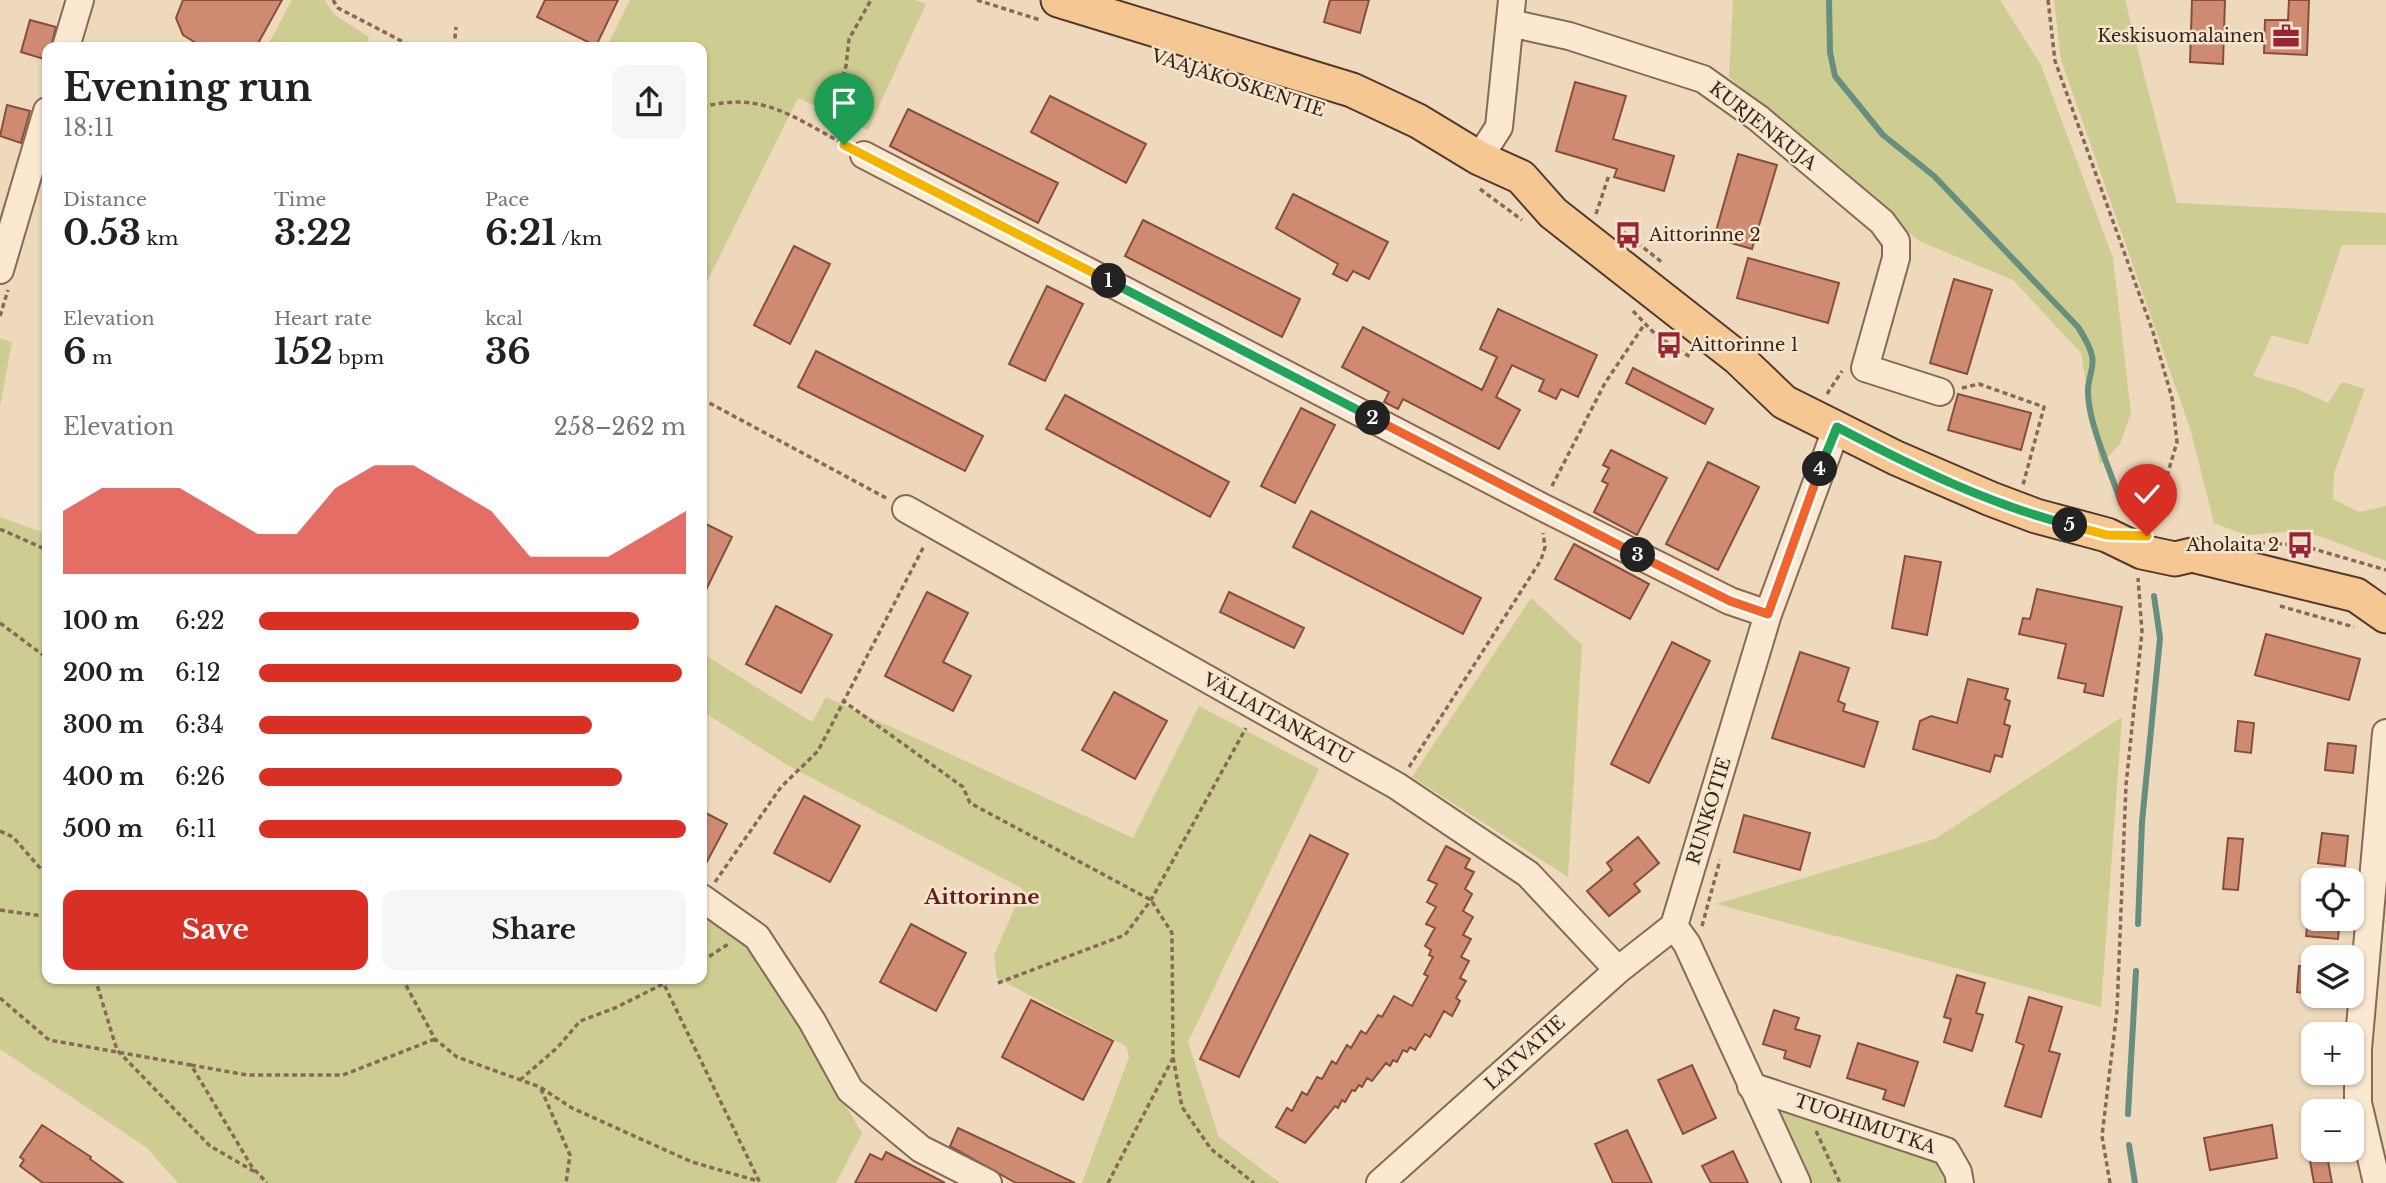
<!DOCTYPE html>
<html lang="en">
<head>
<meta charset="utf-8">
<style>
	:root { --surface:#fff; --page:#f6f6f6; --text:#222; --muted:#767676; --accent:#d93025 }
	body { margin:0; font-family:"Libre Baskerville",serif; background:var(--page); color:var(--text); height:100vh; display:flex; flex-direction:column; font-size:26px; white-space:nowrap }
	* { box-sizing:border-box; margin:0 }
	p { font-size:23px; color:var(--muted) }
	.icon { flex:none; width:38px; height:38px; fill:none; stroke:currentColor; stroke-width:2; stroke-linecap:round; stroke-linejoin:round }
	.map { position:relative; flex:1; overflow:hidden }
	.details { position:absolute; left:42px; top:42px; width:665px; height:942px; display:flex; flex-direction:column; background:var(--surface); border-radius:14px; box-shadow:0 2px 5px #0004 }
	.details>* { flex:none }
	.tools { position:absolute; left:2301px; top:868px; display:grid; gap:14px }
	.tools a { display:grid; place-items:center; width:63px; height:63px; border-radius:14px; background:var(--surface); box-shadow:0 2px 5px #0004; font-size:35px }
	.pin { position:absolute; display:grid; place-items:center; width:60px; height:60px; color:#fff; margin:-72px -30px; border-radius:50% 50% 50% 0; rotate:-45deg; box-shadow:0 0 7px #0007 }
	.pin .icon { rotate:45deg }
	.km { position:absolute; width:35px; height:35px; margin:-18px; border-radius:50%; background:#222; color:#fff; font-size:19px; line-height:35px; text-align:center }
	.round { display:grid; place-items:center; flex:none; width:74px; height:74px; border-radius:14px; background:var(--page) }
	.summary { display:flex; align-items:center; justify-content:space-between; height:119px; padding:0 21px }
	h1 { font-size:38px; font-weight:700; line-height:52px }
	.metrics { display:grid; grid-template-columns:repeat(3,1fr); gap:10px; height:119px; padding:7px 21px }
	.metrics div { display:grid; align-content:center }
	.metrics b { font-size:35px; font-weight:700 }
	.metrics small { font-size:19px; font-weight:400 }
	.metrics p { font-size:19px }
	.chart { height:196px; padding:14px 21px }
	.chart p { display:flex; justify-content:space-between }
	.chart svg { width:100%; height:126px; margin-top:7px; fill:var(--accent); opacity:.7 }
	.button { display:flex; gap:14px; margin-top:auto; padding:14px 21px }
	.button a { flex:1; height:80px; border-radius:14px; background:var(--accent); color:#fff; font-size:28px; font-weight:700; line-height:80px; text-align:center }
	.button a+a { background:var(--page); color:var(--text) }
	ul { padding:0 21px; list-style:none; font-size:23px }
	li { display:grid; grid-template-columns:112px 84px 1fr; align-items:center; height:52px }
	li i { height:18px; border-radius:9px; background:var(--accent) }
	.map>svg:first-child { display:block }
	.green { fill:#cdcc91 }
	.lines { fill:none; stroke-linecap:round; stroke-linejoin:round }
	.stream { stroke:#688e7f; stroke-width:6 }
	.building { fill:#cf8b72; stroke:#874f3b; stroke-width:2 }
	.minor-casing { stroke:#876956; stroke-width:30 }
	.major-casing { stroke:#54382b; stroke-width:37 }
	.path { stroke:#876956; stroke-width:3.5; stroke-dasharray:5 3.5; stroke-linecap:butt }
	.minor { stroke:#fae8d0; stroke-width:26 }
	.major { stroke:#f5c893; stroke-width:33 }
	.split-1-casing { stroke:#fff; stroke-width:14 }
	.split-2-casing { stroke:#fff; stroke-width:14 }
	.split-3-casing { stroke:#fff; stroke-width:14 }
	.split-4-casing { stroke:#fff; stroke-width:14 }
	.split-5-casing { stroke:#fff; stroke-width:14 }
	.split-6-casing { stroke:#fff; stroke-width:14 }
	.split-1 { stroke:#f5b400; stroke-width:9 }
	.split-2 { stroke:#22a559; stroke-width:9 }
	.split-3 { stroke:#f0652b; stroke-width:9 }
	.split-4 { stroke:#f0652b; stroke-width:9 }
	.split-5 { stroke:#22a559; stroke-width:9 }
	.split-6 { stroke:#f5b400; stroke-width:9 }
	.labels { text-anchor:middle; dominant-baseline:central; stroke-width:5; stroke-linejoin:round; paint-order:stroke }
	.poi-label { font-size:18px; fill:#36241b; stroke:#f6e5cd; text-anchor:end }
	.street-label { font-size:18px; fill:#36241b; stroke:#f6e5cd }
	.quarter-label { font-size:21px; font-weight:bold; fill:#641f19; stroke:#f6e5cd }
</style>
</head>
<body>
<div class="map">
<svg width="2386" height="1183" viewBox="0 0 2386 1183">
	<rect width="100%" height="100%" fill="#efd9bd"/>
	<path class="green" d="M292,0H324L335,15L369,37L365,47H267Z
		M630,0H916L926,4L868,130L798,98L702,292V47H607Z
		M1733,0H2000L2041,65L2113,258L2131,413L2120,444L2100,465L2081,353L2013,280L1919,241L1729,77Z
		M2054,0H2125L2177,203L2386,213V245H2342L2308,345L2272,335L2253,376L2295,388L2328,403L2342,382L2365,389L2334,473L2333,499L2359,512L2386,506V561L2319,536L2297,531L2246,535L2214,523L2190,428L2061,60Z
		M0,338L12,342L0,407Z
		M0,517L47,534V978H702V913L750,946L862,1133L836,1183H178L147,1148L0,1049Z
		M1531,598L1582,645L1568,877L1412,777Z
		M702,653L812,722L826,697L1133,838L1199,706L1319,769L1188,1042L1219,1137L1280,1183H1082L1129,1057L1126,1046L997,978L994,955L1023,889L789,766L702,711Z
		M2122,717L2101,1007L1716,904L1935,839Z
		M1777,1107L1940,1160L1950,1183H1806L1775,1117Z"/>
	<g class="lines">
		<path class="stream" d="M1829,0L1830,52L1835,76L1883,135L1934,176L2078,327C2107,372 2083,365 2089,404C2093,433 2112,475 2121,503
			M2138,924L2142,822L2160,638L2154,596
			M2128,1114L2136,971
			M2129,1145L2135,1183"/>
	</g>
	<path class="building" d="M183,0H282L256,47H203L183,35L176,18Z
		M545,0H618L596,46L537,17Z
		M1330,0H1369L1360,33L1324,22Z
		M2192,0H2225L2223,64L2190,62Z
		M2289,0H2309L2307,55L2264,53L2265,20H2288Z
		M30,20L56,27L51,47H47V60L21,52Z
		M1575,82L1626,96L1613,139L1674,156L1664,191L1614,177L1617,169L1556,151Z
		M1050,96L1146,144L1126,183L1031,132Z
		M7,105L30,111L21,143L0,136Z
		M908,109L1058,183L1038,223L890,146Z
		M1738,154L1777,165L1752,249L1714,238Z
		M1293,194L1388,242L1369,279L1353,271L1347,281L1333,274L1338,264L1276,228Z
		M1143,220L1300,299L1282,337L1125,256Z
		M794,246L830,264L790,344L754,325Z
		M1748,258L1839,283L1828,323L1737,298Z
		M1954,279L1992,290L1967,374L1930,363Z
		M1047,286L1083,304L1045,381L1009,364Z
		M1498,309L1597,355L1578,397L1561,389L1556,399L1539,391L1544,380L1512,365L1496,397L1520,410L1499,449L1403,399L1398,409L1384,402L1389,392L1342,367L1363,327L1482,390L1497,357L1480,349Z
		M816,351L983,436L965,471L798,387Z
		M1633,368L1713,409L1705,424L1626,383Z
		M1958,394L2031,413L2021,450L1948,430Z
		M1065,395L1229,482L1210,517L1046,429Z
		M1301,408L1335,425L1295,503L1261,486Z
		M1611,450L1667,478L1637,535L1594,512L1608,484L1602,481L1609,468L1603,465Z
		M1708,462L1759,487L1718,570L1666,544Z
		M1311,511L1481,598L1463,634L1293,547Z
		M702,522L732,537L702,598Z
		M1574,544L1649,584L1630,619L1555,579Z
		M1905,556L1941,562L1927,635L1892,628Z
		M2037,589L2122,607L2103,696L2084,692L2086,684L2058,678L2066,644L2019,634L2023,618L2030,619Z
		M927,592L968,613L943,662L971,676L953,711L885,676Z
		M1229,592L1304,628L1294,648L1220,612Z
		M776,606L832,635L801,693L746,664Z
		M2266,634L2360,659L2349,700L2255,675Z
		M1672,642L1710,661L1649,783L1611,764Z
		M1800,652L1849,668L1838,701L1845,704L1843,711L1878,722L1864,767L1772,738Z
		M1968,679L2008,689L2005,699L2010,701L2004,724L2010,726L2002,757L1995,755L1990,772L1913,749L1920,721L1931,716L1957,723Z
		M1114,692L1167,721L1135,779L1082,750Z
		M2238,721L2254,723L2251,753L2235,751Z
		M2328,743L2356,746L2353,773L2325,770Z
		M804,796L860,826L830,882L774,853Z
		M702,811L727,824L702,871Z
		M1744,815L1810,833L1800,870L1734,852Z
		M2322,833L2348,836L2345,866L2318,863Z
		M1310,835L1348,854L1239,1077L1200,1059Z
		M1638,837L1659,863L1634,884L1640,891L1609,916L1587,891L1612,870L1607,863Z
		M2228,838L2243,839L2238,890L2223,889Z
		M1446,846L1470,859L1465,868L1474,872L1465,889L1472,894L1463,911L1473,917L1463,935L1471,939L1461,957L1469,961L1460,978L1466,981L1456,998L1460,1001L1452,1016L1444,1011L1430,1037L1425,1034L1415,1050L1410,1047L1407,1052L1403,1050L1397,1062L1393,1060L1390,1066L1386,1063L1372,1081L1367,1078L1362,1087L1359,1085L1355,1091L1352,1090L1345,1102L1342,1100L1338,1108L1335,1106L1305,1143L1276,1127L1287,1108L1292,1111L1302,1092L1307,1095L1317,1077L1322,1079L1332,1061L1336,1064L1347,1045L1351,1048L1361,1031L1366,1034L1378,1015L1382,1017L1394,996L1412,1006L1428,976L1424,974L1433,957L1429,955L1431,950L1425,946L1435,928L1426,924L1436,907L1427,902L1437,884L1428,880Z
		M2308,919H2340L2338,939L2306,936Z
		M911,924L966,953L936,1011L880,982Z
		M2299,966L2314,967V994L2297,992Z
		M1957,975L1985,983L1976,1013L1983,1015L1972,1051L1944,1042L1951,1019L1944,1017Z
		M2029,997L2062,1007L2049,1051L2060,1054L2041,1117L2005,1106L2024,1045L2016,1042Z
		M1031,1000L1113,1041L1083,1100L1002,1057Z
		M1774,1010L1799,1018L1795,1029L1820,1036L1810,1067L1784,1058L1786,1051L1763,1044Z
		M1858,1043L1918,1062L1904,1106L1883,1099L1886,1090L1847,1078Z
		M1692,1065L1716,1118L1683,1134L1658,1080Z
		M42,1125L91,1157L90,1159L123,1183H43L20,1166L24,1160L20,1157Z
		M2272,1125L2277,1158L2210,1170L2204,1138Z
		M958,1128L1075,1183H1016L950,1146Z
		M1627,1130L1652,1183H1613L1595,1144Z
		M2308,1150H2326L2332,1183H2314Z
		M1733,1151L1748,1183H1711L1702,1166Z
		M886,1152L945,1183H855L870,1154L882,1160Z"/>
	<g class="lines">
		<defs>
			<path id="minor" d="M1510,23L1569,36L1703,79L1758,118L1882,222L1896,241V258L1865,368L1940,392
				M66,47L80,0
				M864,155L1542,507L1730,601L1768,614
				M1479,158L1499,127L1512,0
				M0,270L47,111
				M906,509L1397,786L1528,874L1618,970
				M702,898L757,937L812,1021L850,1090L921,1149L988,1183
				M1674,926L1768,614L1837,427
				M1674,926L1687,944L1797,1183
				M1751,1086L1946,1151L1958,1172L1960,1183
				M1380,1183L1618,970L1674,926
				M2377,1183L2358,1103V1049L2386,733"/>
			<path id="major" d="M1058,0L1352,90L1418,121L1479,158L1521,177L1553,213L1738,358L1784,402L1896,458L1991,499L2036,516L2107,535L2142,552L2175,559L2192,555L2356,595L2386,616"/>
		</defs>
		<use href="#minor" class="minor-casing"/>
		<use href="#major" class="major-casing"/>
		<path class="path" d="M333,0L338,8L413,47
			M977,0L1040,20
			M2048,0L2055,61L2153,332L2172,398L2177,442L2152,527
			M454,47L456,27
			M702,107C764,91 792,117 846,145
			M844,143L836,98L846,66L849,39L871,0
			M1480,189L1522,220
			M1596,214L1609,175
			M1617,227L1663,263
			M1633,311L1657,336L1692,358
			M0,316L8,290
			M1962,388L1979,384L2044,407L2023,485
			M1827,394L1842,371
			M702,399L888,499
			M1552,486L1605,383L1644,325
			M0,529L47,550
			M2260,543L2300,545L2386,570
			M2280,606L2354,627
			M0,623L47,658
			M842,700L963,787L970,803L1151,900L1172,933L1173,1057L1182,1107L1211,1149L1254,1183
			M1409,767L1541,560L1545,547L1543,533
			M0,831L13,837L47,876
			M715,882L781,787L818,751L924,546
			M0,910L42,916L47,914
			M1702,926L1720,860
			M702,961L730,943
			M95,978L117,1050L210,1146L255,1172
			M402,978L435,1039L457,1057L540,1087L572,1108L692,1162L758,1181
			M661,978L760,1183
			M998,983L1125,935L1151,900L1246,728
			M0,998L49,1040L191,1065L252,1167L267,1183
			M191,1065L247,1075H343L435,1039
			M520,1080L558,1047L580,1021L615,1008L675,978
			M541,1089L570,1155L566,1183
			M1816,1131L1840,1183
			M1108,1183L1173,1058
			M2110,1183L2102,1136L2117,1010L2126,785L2142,632L2138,578"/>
		<use href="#minor" class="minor"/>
		<use href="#major" class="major"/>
	</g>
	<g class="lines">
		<defs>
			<path id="split-1" d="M844,145L1109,281"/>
			<path id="split-2" d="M1109,281L1373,418"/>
			<path id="split-3" d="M1373,418L1638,555"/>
			<path id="split-4" d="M1638,555L1730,601L1768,614L1820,469"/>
			<path id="split-5" d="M1820,469L1837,427C1911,466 1988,504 2070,525"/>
			<path id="split-6" d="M2070,525L2107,535L2147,536"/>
		</defs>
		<use href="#split-1" class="split-1-casing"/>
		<use href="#split-2" class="split-2-casing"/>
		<use href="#split-3" class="split-3-casing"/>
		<use href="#split-4" class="split-4-casing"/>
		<use href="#split-5" class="split-5-casing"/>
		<use href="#split-6" class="split-6-casing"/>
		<use href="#split-1" class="split-1"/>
		<use href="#split-2" class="split-2"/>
		<use href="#split-3" class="split-3"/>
		<use href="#split-4" class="split-4"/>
		<use href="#split-5" class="split-5"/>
		<use href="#split-6" class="split-6"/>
	</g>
	<defs>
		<symbol id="office-bare" viewBox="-9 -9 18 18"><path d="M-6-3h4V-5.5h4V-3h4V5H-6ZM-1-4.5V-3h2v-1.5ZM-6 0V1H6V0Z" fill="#982435" stroke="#f6e5cd" stroke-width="2.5" paint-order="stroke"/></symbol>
		<symbol id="bus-bare" viewBox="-9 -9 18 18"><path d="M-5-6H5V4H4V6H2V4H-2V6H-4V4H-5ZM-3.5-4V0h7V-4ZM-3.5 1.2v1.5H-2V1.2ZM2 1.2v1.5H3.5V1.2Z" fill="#982435" stroke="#f6e5cd" stroke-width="2.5" paint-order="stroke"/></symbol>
	</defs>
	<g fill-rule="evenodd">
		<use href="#office-bare" x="2267" y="17" width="38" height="38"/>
		<use href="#bus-bare" x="1609" y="216" width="38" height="38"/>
		<use href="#bus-bare" x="1650" y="326" width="38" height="38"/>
		<use href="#bus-bare" x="2281" y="526" width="38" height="38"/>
	</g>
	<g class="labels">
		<g class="poi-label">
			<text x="2265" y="36">Keskisuomalainen</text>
			<text x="1649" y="235" text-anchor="start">Aittorinne 2</text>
			<text x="1690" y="345" text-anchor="start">Aittorinne 1</text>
			<text x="2279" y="545">Aholaita 2</text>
		</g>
		<g class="street-label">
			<text transform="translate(1238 83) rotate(18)">VAAJAKOSKENTIE</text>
			<text transform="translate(1763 126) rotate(38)">KURJENKUJA</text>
			<text transform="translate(1278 719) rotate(29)">VÄLIAITANKATU</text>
			<text transform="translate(1709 811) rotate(-73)">RUNKOTIE</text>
			<text transform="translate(1525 1053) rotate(-42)">LATVATIE</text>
			<text transform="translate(1865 1124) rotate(19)">TUOHIMUTKA</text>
		</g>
		<g class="quarter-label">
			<text x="982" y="897">Aittorinne</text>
		</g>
	</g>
</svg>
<div class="tools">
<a><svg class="icon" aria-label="locate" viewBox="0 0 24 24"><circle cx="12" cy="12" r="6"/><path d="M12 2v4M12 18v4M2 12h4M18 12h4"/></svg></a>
<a><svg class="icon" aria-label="layers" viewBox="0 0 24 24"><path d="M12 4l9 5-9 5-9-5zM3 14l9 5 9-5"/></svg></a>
<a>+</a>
<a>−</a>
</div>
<div class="pin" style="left:844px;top:145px;background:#1e9e55"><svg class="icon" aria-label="arrive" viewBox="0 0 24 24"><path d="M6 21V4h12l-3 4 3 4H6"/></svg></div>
<div class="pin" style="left:2147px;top:536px;background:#d93025"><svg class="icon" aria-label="check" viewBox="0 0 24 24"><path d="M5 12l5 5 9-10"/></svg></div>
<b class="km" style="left:1109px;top:281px">1</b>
<b class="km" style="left:1373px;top:418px">2</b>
<b class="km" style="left:1638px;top:555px">3</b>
<b class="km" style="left:1820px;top:469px">4</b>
<b class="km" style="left:2070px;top:525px">5</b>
<section class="details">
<div class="summary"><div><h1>Evening run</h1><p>18:11</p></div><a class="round"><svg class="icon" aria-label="share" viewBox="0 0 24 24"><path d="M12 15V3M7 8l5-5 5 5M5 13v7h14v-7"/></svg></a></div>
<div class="metrics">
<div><p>Distance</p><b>0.53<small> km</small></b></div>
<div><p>Time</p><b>3:22</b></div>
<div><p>Pace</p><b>6:21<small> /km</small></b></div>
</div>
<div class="metrics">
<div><p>Elevation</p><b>6<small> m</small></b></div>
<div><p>Heart rate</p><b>152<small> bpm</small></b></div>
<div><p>kcal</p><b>36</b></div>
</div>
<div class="chart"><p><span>Elevation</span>258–262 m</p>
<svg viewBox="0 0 160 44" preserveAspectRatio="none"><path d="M0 44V22L10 14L20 14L30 14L40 22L50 30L60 30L70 14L80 6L90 6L100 14L110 22L120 38L130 38L140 38L150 30L160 22V44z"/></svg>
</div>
<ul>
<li><b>100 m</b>6:22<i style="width:89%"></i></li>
<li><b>200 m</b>6:12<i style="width:99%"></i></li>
<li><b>300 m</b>6:34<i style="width:78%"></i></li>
<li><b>400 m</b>6:26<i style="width:85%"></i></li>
<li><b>500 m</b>6:11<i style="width:100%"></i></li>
</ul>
<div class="button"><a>Save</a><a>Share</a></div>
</section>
</div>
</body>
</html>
